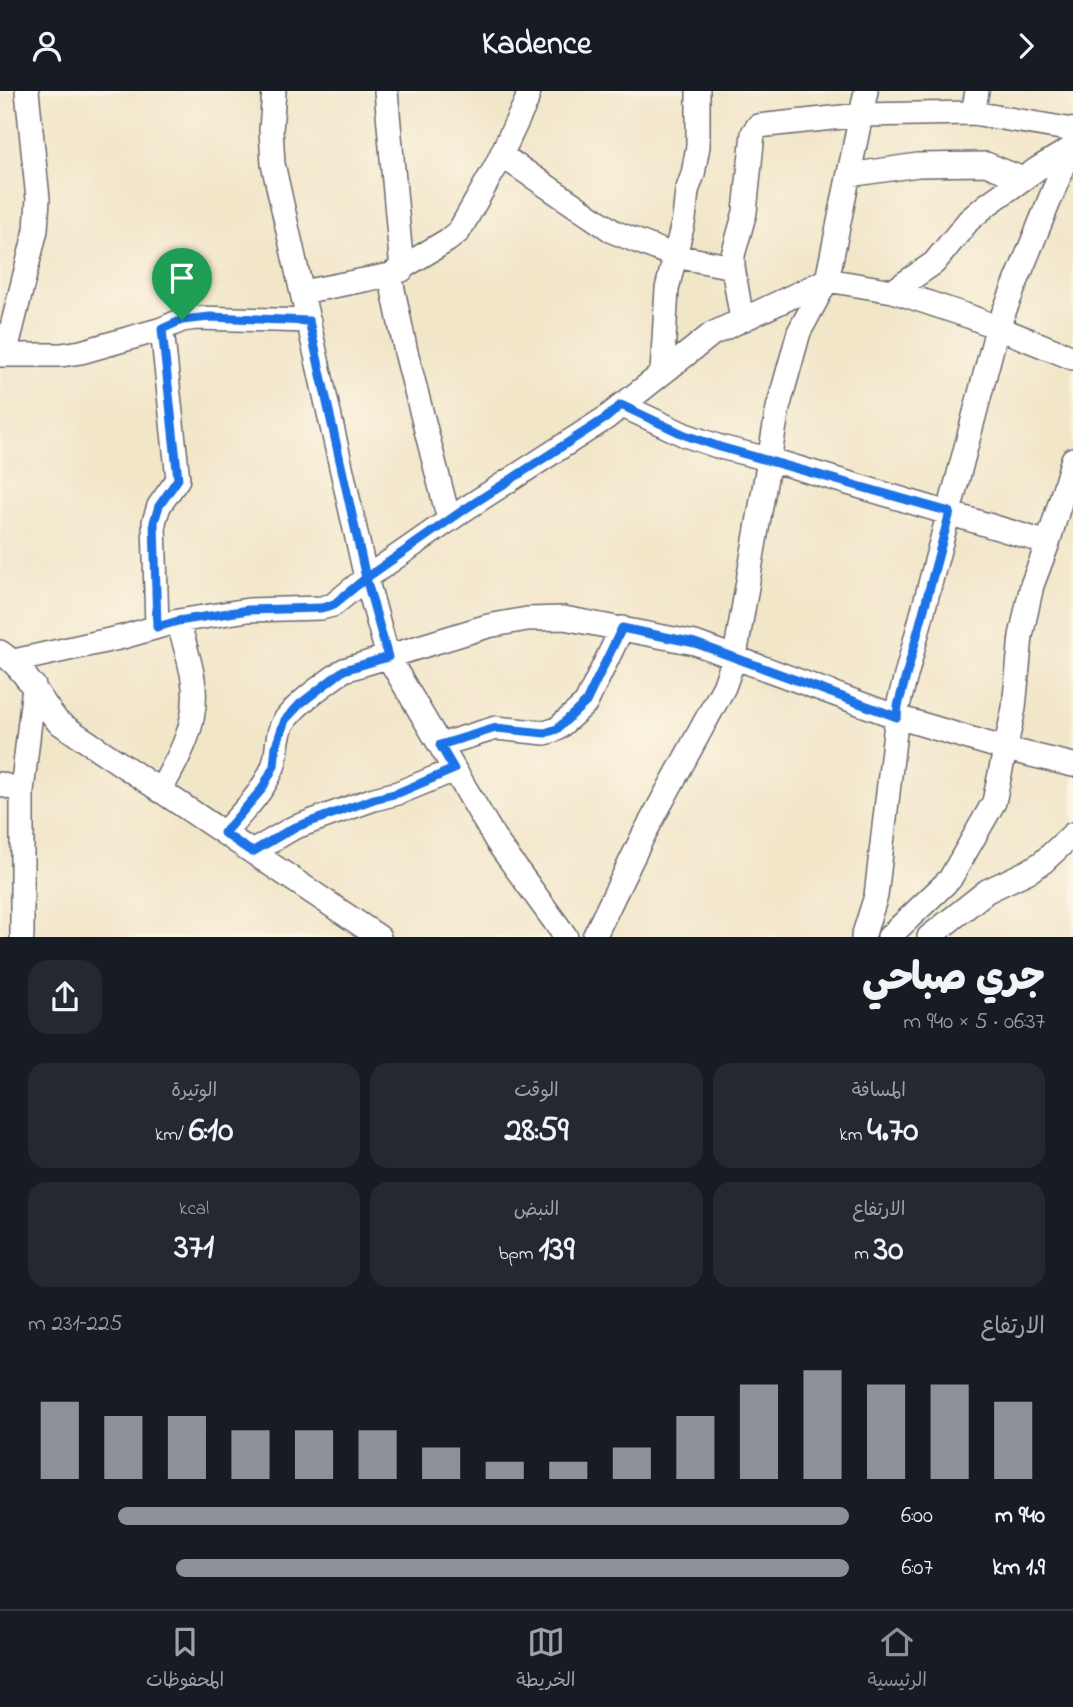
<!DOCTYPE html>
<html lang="ar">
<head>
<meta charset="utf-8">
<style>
	:root { --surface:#171b24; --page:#242831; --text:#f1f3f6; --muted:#9ea1a6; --line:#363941; --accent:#8c9099 }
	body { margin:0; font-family:"Indie Flower","Playpen Sans Arabic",sans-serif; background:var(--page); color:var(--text); direction:rtl; height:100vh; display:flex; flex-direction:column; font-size:26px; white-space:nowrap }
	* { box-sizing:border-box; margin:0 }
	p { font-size:23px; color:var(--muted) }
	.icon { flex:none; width:38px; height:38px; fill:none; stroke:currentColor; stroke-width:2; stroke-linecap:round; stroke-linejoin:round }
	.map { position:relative; height:846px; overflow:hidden; direction:ltr }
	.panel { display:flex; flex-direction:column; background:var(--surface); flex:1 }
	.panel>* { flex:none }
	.pin { position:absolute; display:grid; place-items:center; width:60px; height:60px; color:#fff; margin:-72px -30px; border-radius:50% 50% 50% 0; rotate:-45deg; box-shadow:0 0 7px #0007 }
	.pin .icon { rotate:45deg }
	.round { display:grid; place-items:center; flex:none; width:74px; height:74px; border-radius:21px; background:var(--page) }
	.overview { display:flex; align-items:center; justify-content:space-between; height:119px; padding:0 28px }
	h1 { font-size:38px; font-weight:800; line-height:52px }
	.stats { display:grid; grid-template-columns:repeat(3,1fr); gap:10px; height:119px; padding:7px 28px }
	.stats div { display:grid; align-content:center; border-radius:18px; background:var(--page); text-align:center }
	.stats b { font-size:35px; font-weight:800 }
	.stats small { font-size:19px; font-weight:400 }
	.stats p { font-size:19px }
	.chart { height:196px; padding:14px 28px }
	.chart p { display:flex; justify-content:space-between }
	.chart svg { width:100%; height:126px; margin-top:7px; stroke:var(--accent); stroke-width:6 }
	ul { padding:0 28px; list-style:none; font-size:23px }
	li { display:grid; grid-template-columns:112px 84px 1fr; align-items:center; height:52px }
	li i { height:18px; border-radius:9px; background:var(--accent) }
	header { display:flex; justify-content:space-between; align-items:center; height:91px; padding:0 28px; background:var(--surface); font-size:32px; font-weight:800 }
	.menu { display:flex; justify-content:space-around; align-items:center; height:98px; border-top:2px solid var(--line); background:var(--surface); font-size:19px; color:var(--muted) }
	.menu a { display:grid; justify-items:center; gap:4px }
	.menu .on { color:var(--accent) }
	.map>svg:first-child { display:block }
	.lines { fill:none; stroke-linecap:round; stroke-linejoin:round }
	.street-casing { stroke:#6b676d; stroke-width:26 }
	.street { stroke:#fff; stroke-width:23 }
	.route-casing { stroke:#fff; stroke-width:14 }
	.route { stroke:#1a73e8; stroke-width:9 }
</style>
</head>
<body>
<header><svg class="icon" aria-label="forward" viewBox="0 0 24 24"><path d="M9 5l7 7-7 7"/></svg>Kadence<svg class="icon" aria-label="person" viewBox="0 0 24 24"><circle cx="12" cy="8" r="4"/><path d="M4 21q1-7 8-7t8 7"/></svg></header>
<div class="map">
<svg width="1073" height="846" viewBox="0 0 1073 846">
	<rect width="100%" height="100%" fill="#fcf5e5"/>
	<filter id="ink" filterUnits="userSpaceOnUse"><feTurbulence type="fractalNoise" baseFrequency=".0143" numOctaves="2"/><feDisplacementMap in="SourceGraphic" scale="14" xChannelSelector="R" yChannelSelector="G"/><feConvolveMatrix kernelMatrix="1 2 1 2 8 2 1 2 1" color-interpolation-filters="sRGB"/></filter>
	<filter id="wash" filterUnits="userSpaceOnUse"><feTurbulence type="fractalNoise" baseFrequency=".00686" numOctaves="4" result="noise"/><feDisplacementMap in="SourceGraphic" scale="28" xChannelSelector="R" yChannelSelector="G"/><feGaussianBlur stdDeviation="1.57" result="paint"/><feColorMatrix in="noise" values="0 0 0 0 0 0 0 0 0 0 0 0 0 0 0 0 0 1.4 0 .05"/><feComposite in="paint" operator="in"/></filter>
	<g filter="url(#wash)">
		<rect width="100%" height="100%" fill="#f2e6c9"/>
	</g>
	<g filter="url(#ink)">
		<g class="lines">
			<defs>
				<path id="street" d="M274,0L271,39L273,73L366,487L388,566L497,751L566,846
					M386,0L402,179
					M973,22L977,0
					M501,64L614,141L675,165L733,176
					M849,84L918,74L986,73L1023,88
					M390,184L406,261L449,429
					M893,200L934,172L969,129L988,113L1037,78L1072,57
					M302,201L390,184L448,149L459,140L495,77L526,11L529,0
					M742,229L733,176V164L745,121L753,42L758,35L861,24L973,22L1073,39
					M0,264H61L81,261L162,238L182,229L196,227L309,230
					M5,264L36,139L38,108L27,0
					M662,282L667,198L684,128L687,100L693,83L698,55V0
					M621,314L685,344L720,356L768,368L1048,452
					M157,536L154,431L159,415L178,388L162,238
					M0,561C27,579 38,607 58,631L379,846
					M14,570L123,546L178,530L248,519L321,517L333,514L366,487L465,418L606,327L712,243L827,189L893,200L971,226L1073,267
					M440,654L496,637L545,642L557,638L586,612L622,537
					M0,693L22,700
					M160,700C180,665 200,630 193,588C190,568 183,549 178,530
					M224,742C242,721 263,702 273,676C279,661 275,643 285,629C298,611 326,592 344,579L488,535L527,528L564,527L695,552L897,626L1006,658L1073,674
					M252,761L293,737L374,708L398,702L454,679
					M22,846V700L34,595
					M594,846L643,745L724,596L735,565L778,317L799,241L827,189L866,0
					M863,846L876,805L898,615L997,238L1070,59
					M889,846L950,788L994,711L1014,617L1021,545L1032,494L1048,452L1073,368
					M929,846L987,800L1029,780L1043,771L1073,743"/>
			</defs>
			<use href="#street" class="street-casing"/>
			<use href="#street" class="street"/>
		</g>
	</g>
	<g class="lines" filter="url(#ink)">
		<defs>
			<path id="route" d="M182,229L210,226L309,230L366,487L388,566L344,579L300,613L285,629L276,655L274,675L262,698L224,742L252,761L293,737L374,708L398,702L454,678L440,654L496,637L545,642L557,638L586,611L622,537L695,552L897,626L898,615L950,421L720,356L685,344L621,314L606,327L465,418L366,487L333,514L321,517L248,519L178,530L157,536L154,431L159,415L178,388L162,238L182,229"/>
		</defs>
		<use href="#route" class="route-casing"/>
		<use href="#route" class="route"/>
	</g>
</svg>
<div class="pin" style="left:182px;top:229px;background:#1e9e55"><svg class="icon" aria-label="arrive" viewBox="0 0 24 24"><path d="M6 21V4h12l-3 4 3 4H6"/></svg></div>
</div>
<section class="panel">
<div class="overview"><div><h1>جري صباحي</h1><p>06:37 · 5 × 940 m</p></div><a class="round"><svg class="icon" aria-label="share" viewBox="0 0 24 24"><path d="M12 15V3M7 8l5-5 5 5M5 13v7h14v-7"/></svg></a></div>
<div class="stats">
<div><p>المسافة</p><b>4.70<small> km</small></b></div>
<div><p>الوقت</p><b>28:59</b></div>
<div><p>الوتيرة</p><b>6:10<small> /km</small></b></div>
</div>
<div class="stats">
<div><p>الارتفاع</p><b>30<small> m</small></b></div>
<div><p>النبض</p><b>139<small> bpm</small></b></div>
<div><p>kcal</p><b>371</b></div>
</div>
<div class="chart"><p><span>الارتفاع</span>225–231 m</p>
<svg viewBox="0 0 160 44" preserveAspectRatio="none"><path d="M5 44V17M15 44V22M25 44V22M35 44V27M45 44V27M55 44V27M65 44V33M75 44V38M85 44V38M95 44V33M105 44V22M115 44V11M125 44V6M135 44V11M145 44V11M155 44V17"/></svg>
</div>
<ul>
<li><b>940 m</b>6:00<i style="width:89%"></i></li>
<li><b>1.9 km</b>6:07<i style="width:82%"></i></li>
</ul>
</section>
<nav class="menu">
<a class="on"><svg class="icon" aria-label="home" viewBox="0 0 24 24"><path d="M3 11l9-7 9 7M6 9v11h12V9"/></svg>الرئيسية</a>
<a><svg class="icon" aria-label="map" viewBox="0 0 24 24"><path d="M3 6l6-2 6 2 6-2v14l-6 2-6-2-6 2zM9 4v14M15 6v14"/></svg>الخريطة</a>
<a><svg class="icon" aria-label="saved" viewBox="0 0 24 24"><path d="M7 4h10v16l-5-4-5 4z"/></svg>المحفوظات</a>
</nav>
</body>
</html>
